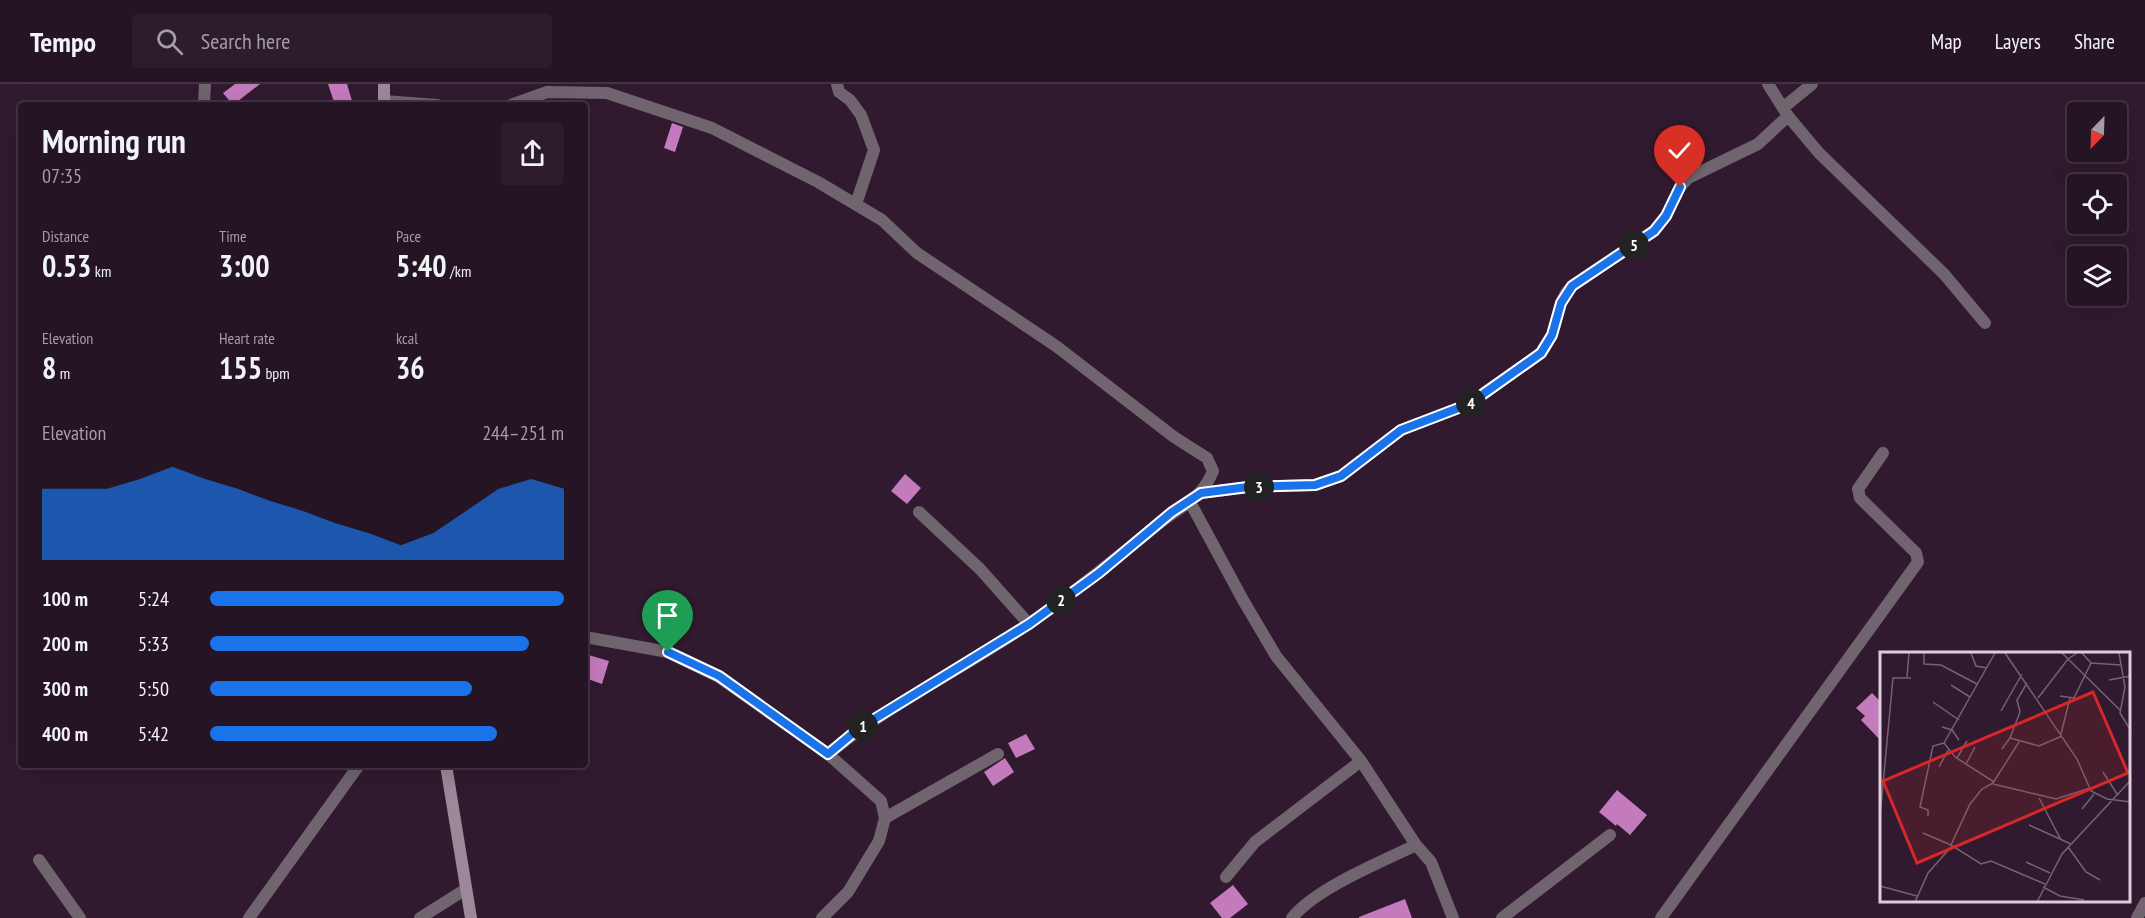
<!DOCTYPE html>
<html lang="en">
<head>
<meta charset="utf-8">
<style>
	:root { --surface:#251423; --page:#2d1d2b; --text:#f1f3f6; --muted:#a39ea6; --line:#423341; --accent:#1a73e8 }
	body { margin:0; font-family:"PT Sans Narrow",sans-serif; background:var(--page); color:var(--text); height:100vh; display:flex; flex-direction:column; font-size:22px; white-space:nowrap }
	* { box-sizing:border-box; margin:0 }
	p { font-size:20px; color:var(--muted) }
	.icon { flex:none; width:33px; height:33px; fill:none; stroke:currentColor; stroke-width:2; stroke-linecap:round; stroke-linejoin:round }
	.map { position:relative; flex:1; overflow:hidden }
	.details { position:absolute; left:18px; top:18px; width:570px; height:666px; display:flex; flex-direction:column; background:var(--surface); border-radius:6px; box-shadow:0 6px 24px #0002,0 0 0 2px var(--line) }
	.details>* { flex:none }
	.needle { width:39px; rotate:203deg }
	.controls { position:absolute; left:2067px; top:18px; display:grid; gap:12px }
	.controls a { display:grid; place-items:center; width:60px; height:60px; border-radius:6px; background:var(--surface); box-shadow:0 6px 24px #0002,0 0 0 2px var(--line); font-size:30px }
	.pin { position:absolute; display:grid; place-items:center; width:51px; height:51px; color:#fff; margin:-62px -26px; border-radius:50% 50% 50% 0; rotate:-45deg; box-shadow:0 0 6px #0007 }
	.pin .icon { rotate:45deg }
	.km { position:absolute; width:30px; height:30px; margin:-15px; border-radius:50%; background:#222; color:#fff; font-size:16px; line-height:30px; text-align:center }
	.round { display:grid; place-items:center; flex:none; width:63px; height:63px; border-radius:6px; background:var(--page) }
	.summary { display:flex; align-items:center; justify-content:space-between; height:102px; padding:0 24px }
	h1 { font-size:33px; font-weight:700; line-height:45px }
	.stats { display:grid; grid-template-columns:repeat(3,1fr); gap:9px; height:102px; padding:6px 24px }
	.stats div { display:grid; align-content:center }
	.stats b { font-size:30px; font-weight:700 }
	.stats small { font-size:16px; font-weight:400 }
	.stats p { font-size:16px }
	.chart { height:168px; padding:12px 24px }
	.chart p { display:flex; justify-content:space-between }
	.chart svg { width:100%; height:108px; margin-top:6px; fill:var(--accent); opacity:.7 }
	ul { padding:0 24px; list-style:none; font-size:20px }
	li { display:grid; grid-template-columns:96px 72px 1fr; align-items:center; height:45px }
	li i { height:15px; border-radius:8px; background:var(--accent) }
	header { display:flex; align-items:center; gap:36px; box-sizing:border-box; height:84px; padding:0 30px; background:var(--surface); border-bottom:2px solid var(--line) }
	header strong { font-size:28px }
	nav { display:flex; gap:33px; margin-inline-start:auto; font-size:21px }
	.search { width:420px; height:54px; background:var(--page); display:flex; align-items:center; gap:15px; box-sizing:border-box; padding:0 21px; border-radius:6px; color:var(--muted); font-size:22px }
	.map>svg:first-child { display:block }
	.building { fill:#c37bbd }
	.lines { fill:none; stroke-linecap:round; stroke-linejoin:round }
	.street { stroke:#70646e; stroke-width:12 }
	.secondary { stroke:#9b8899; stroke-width:12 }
	.route-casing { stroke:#fff; stroke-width:12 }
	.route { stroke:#1a73e8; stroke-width:8 }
	.inset-road { fill:none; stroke:#766274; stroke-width:1.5 }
	.view { fill:#d62828; fill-opacity:0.15; stroke:#d62828; stroke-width:3 }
	.inset-edge { fill:none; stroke:#ddcedc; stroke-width:3 }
</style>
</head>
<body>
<header>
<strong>Tempo</strong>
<div class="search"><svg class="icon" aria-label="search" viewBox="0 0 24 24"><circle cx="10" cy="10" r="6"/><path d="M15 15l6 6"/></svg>Search here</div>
<nav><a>Map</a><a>Layers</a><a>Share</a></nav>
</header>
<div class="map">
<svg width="2145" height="834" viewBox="0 0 2145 834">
	<rect width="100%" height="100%" fill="#311a2f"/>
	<path class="building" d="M235,0H260L233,21L223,9Z
		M328,0H347L352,17L335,21Z
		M672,39L683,43L675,68L664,64Z
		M905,390L921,404L907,420L891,407Z
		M585,570L609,577L602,600L585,594Z
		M1872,609L1881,618V657L1861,636L1865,632L1856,624Z
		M1026,650L1035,665L1016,674L1008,659Z
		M1005,674L1014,688L993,702L984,688Z
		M1617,706L1647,731L1630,751L1617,740L1616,742L1599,728Z
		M1233,801L1248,820L1230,834H1222L1210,819Z
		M1405,815L1412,834H1359V833Z"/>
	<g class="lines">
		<path class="street" d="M837,0L839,8L850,16L861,31L874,66L856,120
			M384,17L437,21
			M204,21L205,0
			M511,21L547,8L607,9L712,44L818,98L882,136L917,169L1056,262L1174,353L1207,374L1213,387C1201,417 1179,422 1156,442C1115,475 1074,509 1030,539C964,584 891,619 828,670
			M1784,23L1812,0
			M1788,32L1819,69L1944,190L1985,239
			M1201,409L1248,403L1315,401L1341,392L1401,346L1469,320L1541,269L1552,251L1561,219L1566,209L1572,202L1654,147L1666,132L1680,103L1688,94L1758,60L1788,32L1768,0
			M1190,418L1243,516L1276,572L1361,677L1416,761L1431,778L1453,834
			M919,428L980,485L1029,540
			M585,553L668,568L719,593L828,670L881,717L885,734L879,757L848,808L822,834
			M885,734L998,670
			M39,776L80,834
			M1226,793L1255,758L1361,677
			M249,834L359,681
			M420,834L466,805
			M1292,834C1316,804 1381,778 1416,761
			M1502,834L1610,751
			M1661,834L1918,478L1916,469L1860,414L1858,405L1883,369
			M2137,834L2145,819"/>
		<path class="secondary" d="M384,0V21
			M446,681L471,834"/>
	</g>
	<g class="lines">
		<defs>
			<path id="route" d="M668,568L719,592L828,670L858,645L1029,540L1099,489L1172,428L1201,409L1248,403L1315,401L1341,392L1401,346L1469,320L1541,269L1552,251L1561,219L1572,202L1654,147L1666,132L1680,103"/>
		</defs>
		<use href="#route" class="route-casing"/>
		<use href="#route" class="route"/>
	</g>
	<g transform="translate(1880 568)">
		<rect width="250" height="250" fill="#311a2f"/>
		<path class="inset-road" d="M44,1V12L61,13L97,32M91,1L96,14L107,16M125,1L197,107L211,139L227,147L251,150M182,1L240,58M202,1L211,11L241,13M239,1L245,35L240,61L251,79M27,25L29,1M229,28L251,24M71,33L90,45M180,44L194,46L211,11M158,46L188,7L197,1M53,50L79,68M121,59L142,22M62,75L72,78L79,88M181,82L190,46M130,86L159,94L182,84M139,90L113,131L102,137L90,152L71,193L101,212L111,209L165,232M64,91L115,1M64,91L75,105L114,130M122,97L130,86L140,60L137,48L147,31M77,106L87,89M86,112L95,95M59,115L68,98M223,120L237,142M113,132L176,147L210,136M159,146L181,188M202,157L214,142M0,164L13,26H31M48,164V158L40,155L53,94L64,91M149,173L191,192M43,181L71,193M188,195L206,220L220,228M146,210L170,221M0,234L37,244M163,235L180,244L204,248M35,250L48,221L72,194M157,250L182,202L251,128"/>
		<path class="view" d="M213,40L248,121L37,211L3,129Z"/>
		<rect width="250" height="250" class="inset-edge"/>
	</g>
</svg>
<div class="controls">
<a><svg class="needle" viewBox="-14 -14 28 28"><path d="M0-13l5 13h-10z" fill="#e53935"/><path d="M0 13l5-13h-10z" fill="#a39ea6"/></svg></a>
<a><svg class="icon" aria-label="locate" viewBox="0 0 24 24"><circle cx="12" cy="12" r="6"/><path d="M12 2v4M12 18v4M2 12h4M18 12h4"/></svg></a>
<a><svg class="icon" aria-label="layers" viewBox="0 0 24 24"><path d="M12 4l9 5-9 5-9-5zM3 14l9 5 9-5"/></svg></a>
</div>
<div class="pin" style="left:668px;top:568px;background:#1e9e55"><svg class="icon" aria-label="arrive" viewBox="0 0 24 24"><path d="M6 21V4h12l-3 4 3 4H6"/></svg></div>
<div class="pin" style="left:1680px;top:103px;background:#d93025"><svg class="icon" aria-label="check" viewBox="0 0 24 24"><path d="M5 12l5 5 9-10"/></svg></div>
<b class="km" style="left:863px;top:642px">1</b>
<b class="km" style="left:1061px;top:516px">2</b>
<b class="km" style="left:1259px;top:403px">3</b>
<b class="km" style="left:1471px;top:319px">4</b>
<b class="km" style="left:1634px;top:161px">5</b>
<section class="details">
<div class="summary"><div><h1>Morning run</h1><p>07:35</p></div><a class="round"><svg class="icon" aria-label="share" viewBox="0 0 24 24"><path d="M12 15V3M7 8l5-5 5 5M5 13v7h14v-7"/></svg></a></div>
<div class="stats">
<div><p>Distance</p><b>0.53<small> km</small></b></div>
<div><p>Time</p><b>3:00</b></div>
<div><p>Pace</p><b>5:40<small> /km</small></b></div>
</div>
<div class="stats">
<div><p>Elevation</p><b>8<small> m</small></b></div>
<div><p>Heart rate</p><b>155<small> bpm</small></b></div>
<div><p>kcal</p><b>36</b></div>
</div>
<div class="chart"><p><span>Elevation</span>244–251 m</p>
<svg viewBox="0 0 160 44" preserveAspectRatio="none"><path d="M0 44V15L10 15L20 15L30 11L40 6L50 11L60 15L70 20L80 24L90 29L100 33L110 38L120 33L130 24L140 15L150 11L160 15V44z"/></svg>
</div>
<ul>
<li><b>100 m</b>5:24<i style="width:100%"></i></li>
<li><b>200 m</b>5:33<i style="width:90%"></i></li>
<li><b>300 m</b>5:50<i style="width:74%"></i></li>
<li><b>400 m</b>5:42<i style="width:81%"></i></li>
</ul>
</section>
</div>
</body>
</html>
